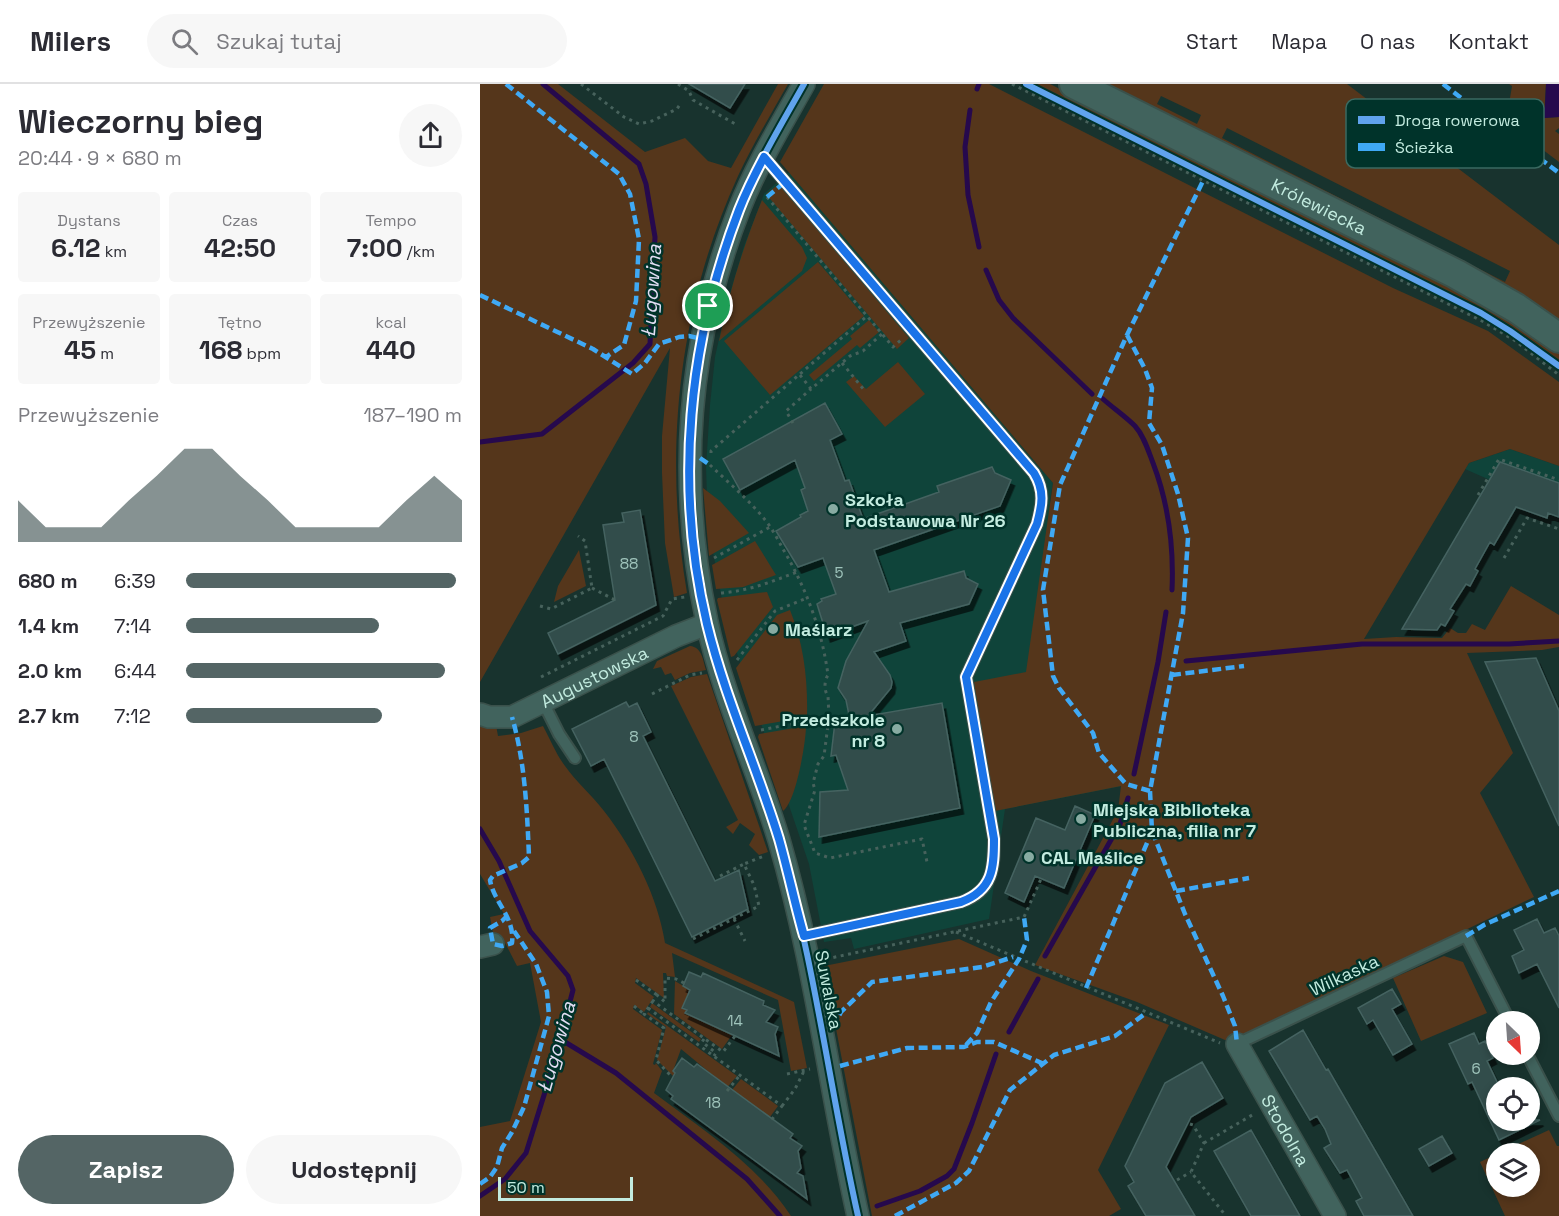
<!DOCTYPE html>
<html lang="pl">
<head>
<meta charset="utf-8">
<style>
	:root { --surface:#fff; --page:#f7f7f7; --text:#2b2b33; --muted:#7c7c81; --line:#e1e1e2; --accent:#546565 }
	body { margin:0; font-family:"Space Grotesk",sans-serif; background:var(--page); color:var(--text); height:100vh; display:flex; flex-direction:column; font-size:22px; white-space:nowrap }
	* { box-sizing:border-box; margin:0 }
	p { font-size:20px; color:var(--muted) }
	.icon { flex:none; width:33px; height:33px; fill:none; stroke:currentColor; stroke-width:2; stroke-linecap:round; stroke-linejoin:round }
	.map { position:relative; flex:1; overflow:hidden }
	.side { display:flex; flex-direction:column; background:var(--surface); width:480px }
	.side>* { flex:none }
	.needle { width:39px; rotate:155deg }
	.controls { position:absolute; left:1006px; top:927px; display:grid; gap:12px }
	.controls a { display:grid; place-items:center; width:54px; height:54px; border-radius:50%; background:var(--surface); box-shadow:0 3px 9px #0003; font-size:30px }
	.scale { position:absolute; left:18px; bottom:15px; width:135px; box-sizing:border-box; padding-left:6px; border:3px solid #c3ece0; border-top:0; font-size:16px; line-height:21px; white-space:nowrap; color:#c3ece0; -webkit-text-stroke:4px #00332a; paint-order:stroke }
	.pin { position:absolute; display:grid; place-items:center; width:51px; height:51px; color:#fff; margin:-26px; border:3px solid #fff; border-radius:50%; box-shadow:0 2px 6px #0007 }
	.round { display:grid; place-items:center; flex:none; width:63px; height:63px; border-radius:32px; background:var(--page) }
	.summary { display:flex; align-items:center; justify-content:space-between; height:102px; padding:0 18px }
	h1 { font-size:33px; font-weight:700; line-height:45px }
	.figures { display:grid; grid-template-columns:repeat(3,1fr); gap:9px; height:102px; padding:6px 18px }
	.figures div { display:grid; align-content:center; border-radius:6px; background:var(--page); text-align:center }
	.figures b { font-size:26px; font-weight:700 }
	.figures small { font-size:16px; font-weight:400 }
	.figures p { font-size:16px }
	.chart { height:168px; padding:12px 18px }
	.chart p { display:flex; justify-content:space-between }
	.chart svg { width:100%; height:108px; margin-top:6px; fill:var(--accent); opacity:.7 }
	.action { display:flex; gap:12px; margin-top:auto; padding:12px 18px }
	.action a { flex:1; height:69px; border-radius:36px; background:var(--accent); color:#fff; font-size:24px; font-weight:700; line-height:69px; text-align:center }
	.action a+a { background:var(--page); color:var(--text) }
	ul { padding:0 18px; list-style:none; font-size:20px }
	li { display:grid; grid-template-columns:96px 72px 1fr; align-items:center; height:45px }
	li i { height:15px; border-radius:8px; background:var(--accent) }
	header { display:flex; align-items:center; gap:36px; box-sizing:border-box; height:84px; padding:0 30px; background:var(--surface); border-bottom:2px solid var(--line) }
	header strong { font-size:28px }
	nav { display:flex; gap:33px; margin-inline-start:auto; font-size:21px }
	.search { width:420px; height:54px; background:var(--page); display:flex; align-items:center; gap:15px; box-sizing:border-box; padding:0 21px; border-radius:33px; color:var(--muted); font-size:22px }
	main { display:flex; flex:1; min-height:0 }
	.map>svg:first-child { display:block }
	.built { fill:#0f443a }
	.green { fill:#55361b; fill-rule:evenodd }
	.water { fill:#26094d }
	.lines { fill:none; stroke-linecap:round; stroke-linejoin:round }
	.stream { stroke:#26094d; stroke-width:5 }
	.building { fill:#324d4b; stroke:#456361; stroke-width:1.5; filter:url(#shadow) }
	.lane-casing { stroke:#3a514b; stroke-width:14 }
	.street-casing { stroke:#3a514b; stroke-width:24 }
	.secondary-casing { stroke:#3a514b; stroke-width:32 }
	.path { stroke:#47625c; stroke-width:3; stroke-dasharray:3 4.5; stroke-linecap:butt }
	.lane { stroke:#41635d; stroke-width:10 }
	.street { stroke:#41635d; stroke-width:21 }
	.secondary { stroke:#41635d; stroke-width:28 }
	.quiet { stroke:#3fa9f5; stroke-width:4.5; stroke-dasharray:9 4.5; stroke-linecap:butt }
	.cycleway-casing { stroke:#00332a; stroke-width:10 }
	.cycleway { stroke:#60a3ed; stroke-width:6 }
	.route-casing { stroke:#fff; stroke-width:12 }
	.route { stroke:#1a73e8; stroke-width:8 }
	.poi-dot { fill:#87aba2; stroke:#00332a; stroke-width:2 }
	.labels { text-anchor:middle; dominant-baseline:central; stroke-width:5; stroke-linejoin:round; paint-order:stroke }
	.number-label { font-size:15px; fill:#9fc4bb }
	.street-label { font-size:18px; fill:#c3ece0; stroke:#00332a }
	.poi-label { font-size:18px; font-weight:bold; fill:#c3ece0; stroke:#00332a; text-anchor:start }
	.water-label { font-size:20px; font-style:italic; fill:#e3def4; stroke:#00332a }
	.key { fill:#00332a; stroke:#3a6a61; stroke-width:1.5 }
	.key-label { font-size:16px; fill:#c3ece0 }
</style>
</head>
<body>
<header>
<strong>Milers</strong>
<div class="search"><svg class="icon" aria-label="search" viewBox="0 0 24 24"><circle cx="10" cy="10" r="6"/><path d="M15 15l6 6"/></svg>Szukaj tutaj</div>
<nav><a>Start</a><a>Mapa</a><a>O nas</a><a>Kontakt</a></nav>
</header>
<main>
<section class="side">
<div class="summary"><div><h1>Wieczorny bieg</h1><p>20:44 · 9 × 680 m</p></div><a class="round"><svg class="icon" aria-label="share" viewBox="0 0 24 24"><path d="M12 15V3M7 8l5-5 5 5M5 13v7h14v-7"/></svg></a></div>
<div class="figures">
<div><p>Dystans</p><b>6.12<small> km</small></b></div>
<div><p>Czas</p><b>42:50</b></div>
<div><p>Tempo</p><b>7:00<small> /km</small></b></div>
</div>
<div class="figures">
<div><p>Przewyższenie</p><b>45<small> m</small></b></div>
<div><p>Tętno</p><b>168<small> bpm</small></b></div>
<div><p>kcal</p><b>440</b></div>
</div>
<div class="chart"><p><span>Przewyższenie</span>187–190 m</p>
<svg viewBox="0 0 160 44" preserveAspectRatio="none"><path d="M0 44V27L10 38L20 38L30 38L40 27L50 17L60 6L70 6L80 17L90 27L100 38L110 38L120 38L130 38L140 27L150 17L160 27V44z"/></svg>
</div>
<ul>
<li><b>680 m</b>6:39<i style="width:98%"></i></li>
<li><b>1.4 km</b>7:14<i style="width:70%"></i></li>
<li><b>2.0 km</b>6:44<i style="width:94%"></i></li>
<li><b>2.7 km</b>7:12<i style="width:71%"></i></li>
</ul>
<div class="action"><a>Zapisz</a><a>Udostępnij</a></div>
</section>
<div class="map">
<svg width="1079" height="1132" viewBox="0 0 1079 1132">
	<defs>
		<filter id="shadow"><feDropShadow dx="3.5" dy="6" stdDeviation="0" flood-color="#0009"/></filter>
	</defs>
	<rect width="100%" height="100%" fill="#18332e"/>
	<path class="built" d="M309,88L573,399L570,416L642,702L525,725L509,835L374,865L371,854L344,858L329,780L246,537L228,441L226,383L230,321L235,273L247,219L264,162L284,110Z
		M1030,365L1079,382V399L1010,396L985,385L989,379Z"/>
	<path class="green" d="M0,0H78L165,68L205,54L228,77L251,84L298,0H308C291,30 273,60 258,92C198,223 183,368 207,509L194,513L185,459L182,389V352L190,264L0,598Z
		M344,0H509L913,204L1008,247L1079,298V382L1030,365L989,379L884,555L916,553L962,554L970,544L978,549H986L992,540L1005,546L1031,502L1079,531V563L1062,566L987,569L1033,669L1000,709L1054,813L755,957L745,956L657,918L555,881L638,726L641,702L515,727L494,598L546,588L573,399L300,78Z
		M553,0H570L1007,220L1079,268V277L1003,226Z
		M617,0H867L1079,161V242ZM681,12L721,31L717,40L677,20ZM747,44L1030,187L1025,198L742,54Z
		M1029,0H1066L1064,34L1079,33V44L1075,47L1079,50V78L1026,38L1032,2Z
		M299,100L429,254L417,265L286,110Z
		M282,116L322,163L327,174L322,187L239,257C249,208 263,163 282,116Z
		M338,178L384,232L290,311L244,257Z
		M389,236L399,248L380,264L377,261L334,297L329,291L372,255L370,252Z
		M418,278L445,310L405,343L366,298L374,292L386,305Z
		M223,404L240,417L269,449L229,472Z
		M275,457L296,491L263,503L236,505L232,481Z
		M99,466L106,502L74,518L78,502Z
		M287,508L293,523L254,572L251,573L237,516L238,514Z
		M310,526C324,560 328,597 327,633L275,642L256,584L297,531Z
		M210,562C222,563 223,576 226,586L210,589L195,596L191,589L185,591L181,583L173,585L177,577Z
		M227,590L288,768L279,771L269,761L275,750L260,739L253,750L246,743L258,736L191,602L211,593Z
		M0,639L16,641L18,652L41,649L63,642C70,655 76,670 85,682C96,698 112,711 124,727C153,764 178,813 185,859L314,918L327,984L311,987L298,916L192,869L195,893L187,892L186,889H183L184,914L156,894L155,899L174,913L164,928L154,921L153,925L182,946L173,980L175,981L176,979L182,987L174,1009C222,1045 277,1080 311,1132H0V1043L30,1037L61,938L50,879L37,882L22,853L14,854L10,833L24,830L0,790Z
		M326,642C326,658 316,718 303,727L278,653L279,650Z
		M479,855L551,887L689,941L618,1086L641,1125L629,1132H392L344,882Z
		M964,872L983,878L1007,929L941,957L913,894Z
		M195,897L210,906L203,923L207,926L205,929L240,941L239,944L252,951L242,965L194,930Z
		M172,919L221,955L219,958L170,923Z
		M168,928L257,992L245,1006L241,998L201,965L193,987L195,989L193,992L177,976L186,943L167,930Z
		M261,995L298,1022L287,1037L252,1006Z
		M1069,1046L1077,1062H1079V1132H1025L1000,1078L1017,1070V1102H1050V1070L1019,1069Z"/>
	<path class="water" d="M1066,0H1079V33L1064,34L1062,30L1065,22Z"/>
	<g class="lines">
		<path class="stream" d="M497,5L499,0
			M490,26L485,63L488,111L499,163
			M506,186L519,216L533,234L612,310
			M623,315C633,324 645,332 655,342C664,352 668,366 673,379C689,421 694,461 692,506
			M0,358L62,350L153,279L170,260L175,153L166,100L159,80L63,0
			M706,577L882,560H1029L1079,557
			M654,690L678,578L686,528
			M0,745L19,777L50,847L88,892L93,906L74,979L46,1069L25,1095L0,1112
			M565,872L640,740L648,714
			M529,948L558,895
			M80,955L136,989L267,1095L300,1132
			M397,1122L440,1107L467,1092L474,1085L492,1039L516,970"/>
	</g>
	<path class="building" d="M209,0H265L250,24Z
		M345,319L362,350L350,356L365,397L369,396L383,435L459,408L457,402L512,383L515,389L531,396L520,422L394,466L409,508L484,487L486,494L498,500L489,520L420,539L426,557L394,568L410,591L412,598L411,604L388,632L462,619L480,724L339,753L340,708L368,706L356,671L351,672L355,638L370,636L366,616L358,604L366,577L388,537L347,552L337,520L342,517L341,515L356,510L343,474L318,483L296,447L321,433L320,431L328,427L321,406L325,404L315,376L260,406L243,375Z
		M1020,378L1079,399V433L1068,429L1067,434L1036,423L1014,461L1010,458L995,485L998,487L990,502L986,500L970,525L974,527L965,542L961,540L957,546L922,545Z
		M160,426L176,521L78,570L68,549L135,516L123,441L144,438L142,429Z
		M1056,574L1079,627V742L1005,578Z
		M146,618L149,623L157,619L171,648L163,652L235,797L259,786L268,825L212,853L124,675L111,682L92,645Z
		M595,722L615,731L584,804L555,792L544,818L525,809L556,734L585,746Z
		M1057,835L1064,849L1075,844L1079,852V924L1057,880L1039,889L1032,872L1044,866L1034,846Z
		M209,888L221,893L223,889L284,917L283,921L295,926L286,938L298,943L295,950L299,972L205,929L207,926L202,924L210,906L203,902Z
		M912,905L921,920L912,925L932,960L913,971L893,936L887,940L878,924Z
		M823,946L846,986L848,985L933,1132H884L876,1117L882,1114L867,1086L860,1089L844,1064L851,1060L845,1045L837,1032L830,1036L789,967Z
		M994,949L999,960L1005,957L1013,974L1007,977L1017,998V1036H1060L1019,1056L992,998L988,1000L969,960Z
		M202,974L214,983L217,980L313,1050L310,1054L322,1062L318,1067L321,1084L317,1089L323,1092L327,1115L191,1015L193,1012L186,1006L195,989L193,987Z
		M722,978L743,1014L711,1033L686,1083L715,1132H666L648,1102L654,1098L645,1082L685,999Z
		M771,1046L820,1132H771L734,1067Z
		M962,1052L972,1069L949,1082L939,1065Z"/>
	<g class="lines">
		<defs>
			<path id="lane" d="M284,73L554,389C565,407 562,421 557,440L486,593L514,755C514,784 513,807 481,818L324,852
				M63,618L79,650L95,674
				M757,960L986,852L1030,938
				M1047,970L1079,1032"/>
			<g id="street">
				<path d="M324,0C301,41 276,82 259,126C207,260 197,398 227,538C243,613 277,683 299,756C335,880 350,1007 378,1132"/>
				<path id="s1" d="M0,630L9,633H32L196,552L227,540"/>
				<path d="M0,863L13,860"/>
				<path id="s2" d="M757,960L855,1132"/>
			</g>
			<g id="secondary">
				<path id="s3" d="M594,0L976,190L1036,224L1079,254"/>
			</g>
		</defs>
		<use href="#lane" class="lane-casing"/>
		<use href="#street" class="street-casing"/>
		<use href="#secondary" class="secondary-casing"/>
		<path class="path" d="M101,0L144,33L159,40L172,37L197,25L201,19
			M198,0L209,7L213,16L257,41
			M532,0L1002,237L1034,256L1079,291
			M287,113L413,263L422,255
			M362,279L385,307
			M320,291L331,305L370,272L383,267L402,250
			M313,339L306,327L331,305
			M231,369V367L387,232
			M230,381C249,399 270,417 286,437C293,446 298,456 303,465C326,504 342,546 348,591C344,597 344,607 348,612L349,633L344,672L338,680L333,699L335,706L324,741L335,769L350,774L442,755L447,778
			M998,411L1019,375L1079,396
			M234,474L290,443
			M1024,474L1047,434L1079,445
			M112,504L135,516
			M241,509C268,507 291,498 317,488
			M60,522L71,525L112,504L105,457L98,452
			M257,576L295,527L327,514
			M61,593L183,532L192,515L205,513
			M172,610L210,591L222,589
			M281,646L348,633
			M240,792L264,780
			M254,835L265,857
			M476,848L740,959
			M213,855L279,822L274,801L264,780L284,772
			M346,875L544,833L561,795
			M156,896L177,911
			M204,899L196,895L185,894V918L177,911L173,917L243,968L255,952
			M173,917L164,930L184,944L176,976L192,993
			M154,922L164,930
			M168,924L302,1022L290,1038
			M224,955L222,958L236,969L234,972
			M307,990L330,985
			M247,1007L260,991
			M302,1022L315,1005L324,987
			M710,1040L713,1041L724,1059L711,1088L746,1132
			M724,1059L774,1030
			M697,1096L711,1088"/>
		<use href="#lane" class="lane"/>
		<use href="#street" class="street"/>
		<use href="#secondary" class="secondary"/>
		<path class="quiet" d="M26,0L139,90L150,110L159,155L156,217L144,261L126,273
			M963,0L1079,89
			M287,113L305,98
			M0,211L113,265L152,290L165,279L179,260L199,253L209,252L222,255
			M647,251L665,285L672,304L669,339L682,361L698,410L708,454L703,529L670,707L672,747L705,830L743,912L755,942L757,960
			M220,374L230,381
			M692,591L764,582
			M670,707L646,700L619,669L613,649L579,604L573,592L563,506L580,401L647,251L723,97
			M696,807L769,794
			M28,831L22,837L10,844L13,860L22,862L32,859C35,833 14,819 10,796L13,792L42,779L49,773C47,725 45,678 32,633
			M986,852L1004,841L1079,807
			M606,904L672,747
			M353,943L361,928L392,898L502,883L533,873
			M486,961L497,949L511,918L539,875L547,856L544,833
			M360,982L427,964L484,963L497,958H514L564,980
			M0,1100L10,1093L17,1083L22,1064L32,1048L44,1023L69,932L67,908L56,880L34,847
			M415,1132L476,1099L489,1087L530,1006L574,971L635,952L666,929"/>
		<defs>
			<path id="cycleway" d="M324,0C301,41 276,82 259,126C207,260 197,398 227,538C243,613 277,683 299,756C335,880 350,1007 378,1132
				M546,0L1001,229L1030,247L1079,282"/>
		</defs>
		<use href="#cycleway" class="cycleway-casing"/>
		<use href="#cycleway" class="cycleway"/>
	</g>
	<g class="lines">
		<defs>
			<path id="route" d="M284,73L554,389C565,407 562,421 557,440L486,593L514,755C514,784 513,806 481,818L324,852C315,820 308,787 299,755C277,683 245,614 227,540C194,401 208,259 259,126C266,108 275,90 284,73Z"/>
		</defs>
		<use href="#route" class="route-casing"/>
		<use href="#route" class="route"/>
	</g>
	<g class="poi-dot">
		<circle cx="353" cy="425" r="6"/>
		<circle cx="293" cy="545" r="6"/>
		<circle cx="417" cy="645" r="6"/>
		<circle cx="601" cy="735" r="6"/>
		<circle cx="549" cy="773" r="6"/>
	</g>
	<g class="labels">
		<g class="number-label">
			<text x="149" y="479">88</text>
			<text x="359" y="488">5</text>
			<text x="154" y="652">8</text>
			<text x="255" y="936">14</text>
			<text x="996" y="984">6</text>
			<text x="233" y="1018">18</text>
		</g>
		<g class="street-label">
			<text stroke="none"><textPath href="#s3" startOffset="274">Królewiecka</textPath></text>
			<text stroke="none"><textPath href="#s1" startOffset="124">Augustowska</textPath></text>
			<text transform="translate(864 891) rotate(-25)">Wilkaska</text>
			<text transform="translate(349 906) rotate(79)">Suwalska</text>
			<text stroke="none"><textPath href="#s2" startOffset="99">Stodolna</textPath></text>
		</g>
		<g class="poi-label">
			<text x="365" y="415">Szkoła<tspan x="365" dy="21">Podstawowa Nr 26</tspan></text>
			<text x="305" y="545">Maślarz</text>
			<text x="405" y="635" text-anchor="end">Przedszkole<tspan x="405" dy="21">nr 8</tspan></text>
			<text x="613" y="725">Miejska Biblioteka<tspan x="613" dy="21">Publiczna, filia nr 7</tspan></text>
			<text x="561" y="773">CAL Maślice</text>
		</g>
		<g class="water-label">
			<text transform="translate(171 207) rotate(-86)">Ługowina</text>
			<text transform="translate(76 963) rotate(-74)">Ługowina</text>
		</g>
	</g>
	<rect x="866" y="15" width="198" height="69" rx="9" class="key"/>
	<rect x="878" y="32" width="27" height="8" fill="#60a3ed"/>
	<rect x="878" y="59" width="27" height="8" fill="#3fa9f5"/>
	<g class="key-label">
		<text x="915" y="42">Droga rowerowa</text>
		<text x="915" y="69">Ścieżka</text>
	</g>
</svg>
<div class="controls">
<a><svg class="needle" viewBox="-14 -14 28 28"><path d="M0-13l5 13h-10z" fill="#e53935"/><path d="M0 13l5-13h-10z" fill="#7c7c81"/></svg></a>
<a><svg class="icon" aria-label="locate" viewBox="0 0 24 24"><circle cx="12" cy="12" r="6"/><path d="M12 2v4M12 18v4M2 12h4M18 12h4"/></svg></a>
<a><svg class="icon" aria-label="layers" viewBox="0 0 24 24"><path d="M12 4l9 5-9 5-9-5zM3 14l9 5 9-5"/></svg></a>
</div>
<div class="scale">50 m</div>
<div class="pin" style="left:228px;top:222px;background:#1e9e55"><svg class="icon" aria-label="arrive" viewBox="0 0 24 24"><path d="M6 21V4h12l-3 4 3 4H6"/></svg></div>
</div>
</main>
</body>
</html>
